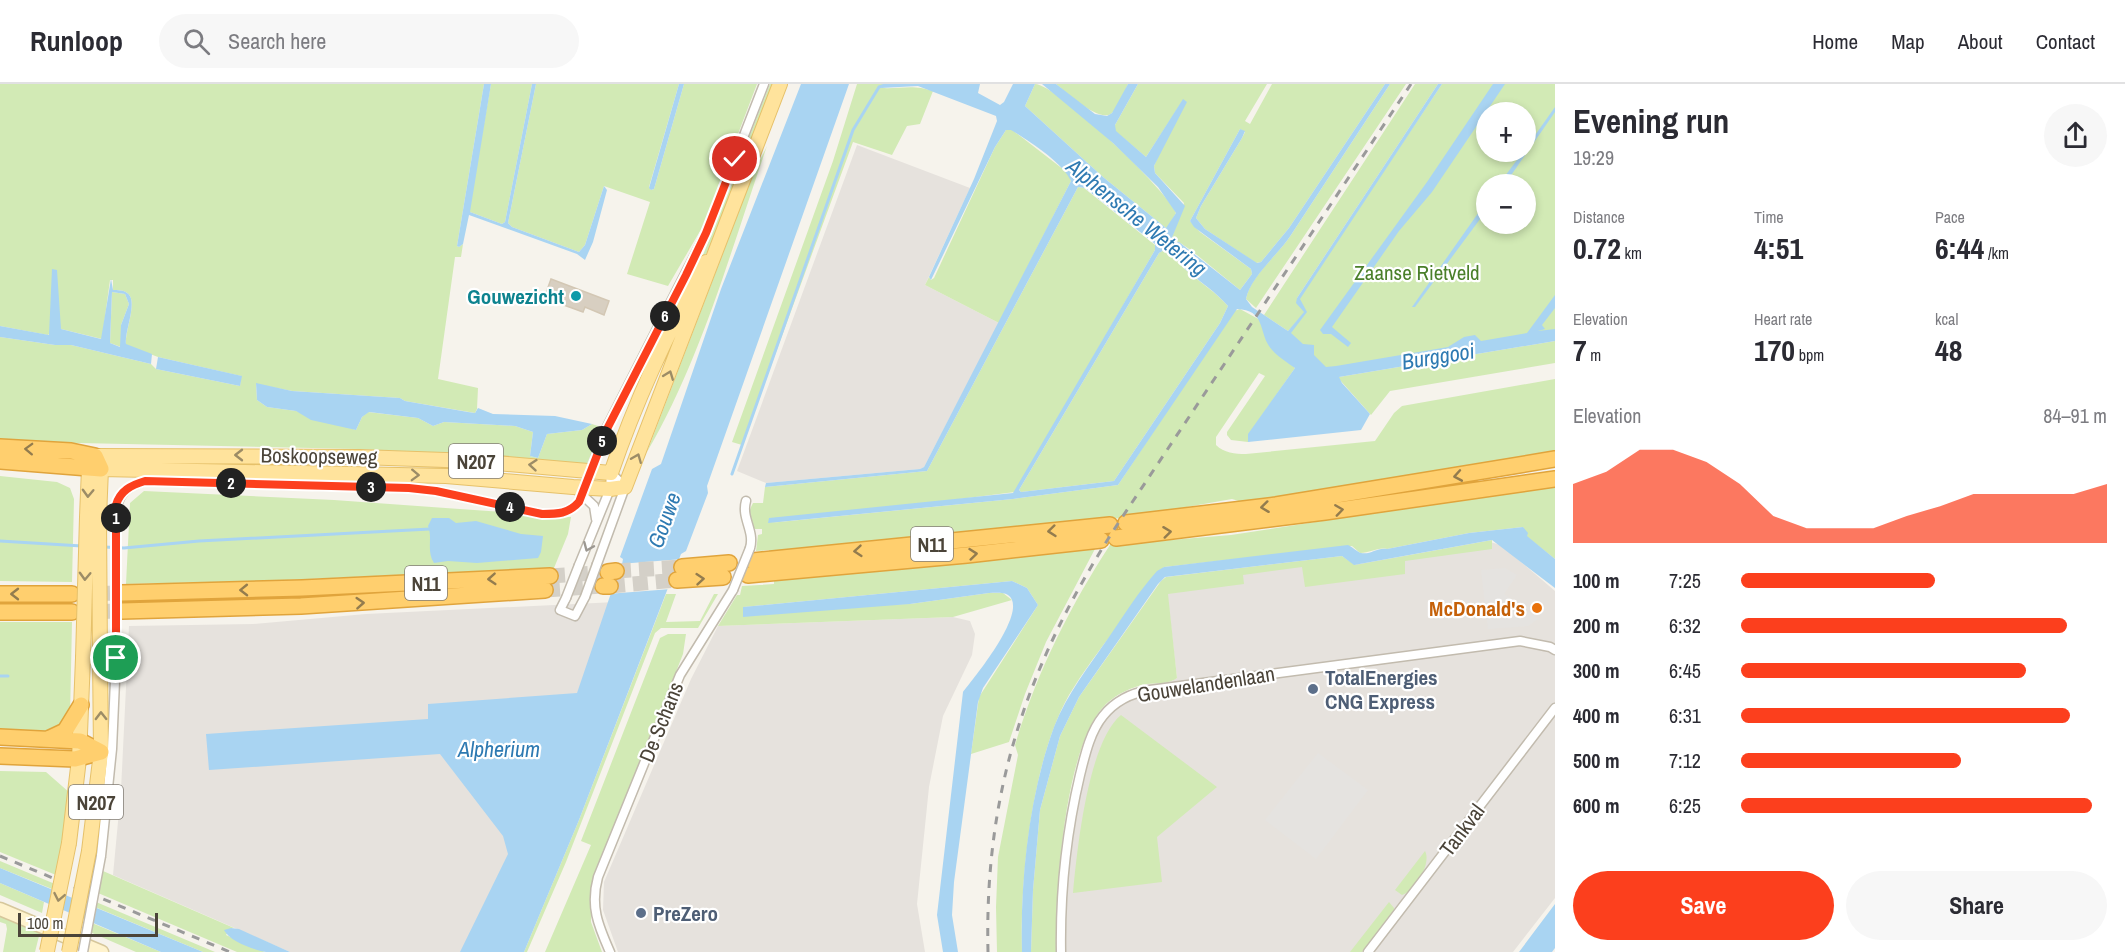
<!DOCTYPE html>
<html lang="en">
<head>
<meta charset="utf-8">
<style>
	:root { --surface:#fff; --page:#f7f7f7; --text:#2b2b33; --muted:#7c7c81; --line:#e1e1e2; --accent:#fc3f1d }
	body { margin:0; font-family:"Archivo Narrow",sans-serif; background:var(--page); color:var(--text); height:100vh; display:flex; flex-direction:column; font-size:22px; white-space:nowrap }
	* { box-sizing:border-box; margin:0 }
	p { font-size:20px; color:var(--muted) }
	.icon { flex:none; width:33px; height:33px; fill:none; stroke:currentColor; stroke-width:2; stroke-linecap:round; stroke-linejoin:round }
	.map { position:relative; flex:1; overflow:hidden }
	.sheet { display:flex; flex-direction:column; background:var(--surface); width:570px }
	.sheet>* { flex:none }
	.buttons { position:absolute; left:1476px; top:18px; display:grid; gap:12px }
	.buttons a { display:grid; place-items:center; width:60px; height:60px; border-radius:50%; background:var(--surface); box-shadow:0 3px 9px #0003; font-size:30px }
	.scale { position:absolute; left:18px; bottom:15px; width:140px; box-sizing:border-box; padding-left:6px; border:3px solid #4b4439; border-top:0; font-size:16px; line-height:21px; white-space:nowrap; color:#4b4439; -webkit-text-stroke:4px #fff; paint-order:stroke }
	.pin { position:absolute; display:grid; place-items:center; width:51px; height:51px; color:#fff; margin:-26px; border:3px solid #fff; border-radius:50%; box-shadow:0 2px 6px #0007 }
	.km { position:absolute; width:30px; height:30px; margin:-15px; border-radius:50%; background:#222; color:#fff; font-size:16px; line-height:30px; text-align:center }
	.round { display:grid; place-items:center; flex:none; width:63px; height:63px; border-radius:32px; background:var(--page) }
	.summary { display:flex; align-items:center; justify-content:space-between; height:102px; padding:0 18px }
	h1 { font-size:33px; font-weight:700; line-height:45px }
	.figures { display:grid; grid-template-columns:repeat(3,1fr); gap:9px; height:102px; padding:6px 18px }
	.figures div { display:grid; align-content:center }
	.figures b { font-size:30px; font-weight:700 }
	.figures small { font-size:16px; font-weight:400 }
	.figures p { font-size:16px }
	.chart { height:168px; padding:12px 18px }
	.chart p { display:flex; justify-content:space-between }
	.chart svg { width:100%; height:108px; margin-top:6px; fill:var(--accent); opacity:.7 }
	.cta { display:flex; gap:12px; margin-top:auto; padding:12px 18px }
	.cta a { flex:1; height:69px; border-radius:36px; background:var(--accent); color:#fff; font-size:24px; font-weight:700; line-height:69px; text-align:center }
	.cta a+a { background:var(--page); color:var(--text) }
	ul { padding:0 18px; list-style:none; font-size:20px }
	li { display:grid; grid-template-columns:96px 72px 1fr; align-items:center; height:45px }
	li i { height:15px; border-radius:8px; background:var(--accent) }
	header { display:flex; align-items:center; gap:36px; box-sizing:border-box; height:84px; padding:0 30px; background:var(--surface); border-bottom:2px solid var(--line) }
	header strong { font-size:28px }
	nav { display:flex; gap:33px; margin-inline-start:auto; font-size:21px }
	.search { width:420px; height:54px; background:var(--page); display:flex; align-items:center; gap:15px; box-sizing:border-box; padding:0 21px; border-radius:33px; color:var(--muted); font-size:22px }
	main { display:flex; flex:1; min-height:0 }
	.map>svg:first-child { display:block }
	.industrial { fill:#e6e2dd }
	.green { fill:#d2eab5; fill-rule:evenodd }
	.parking { fill:#e5e3e0 }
	.water { fill:#a9d4f2; fill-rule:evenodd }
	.pier { fill:#f6f3ec }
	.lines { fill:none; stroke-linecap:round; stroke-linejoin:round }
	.stream { stroke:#a9d4f2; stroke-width:3 }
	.building { fill:#d8cfc1; stroke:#d3c7b4; stroke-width:1.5 }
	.highway-tunnel { stroke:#d4d0c8; stroke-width:15; stroke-dasharray:15 8; stroke-linecap:butt }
	.street-casing { stroke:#c2bbae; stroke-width:11 }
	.secondary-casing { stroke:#d6c79b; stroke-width:15 }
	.primary-casing { stroke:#e6c16a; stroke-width:16 }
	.highway-casing { stroke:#e0a43c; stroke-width:18 }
	.street { stroke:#fff; stroke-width:8 }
	.secondary { stroke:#fff3cd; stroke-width:12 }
	.primary { stroke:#ffe39c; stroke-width:14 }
	.highway { stroke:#ffcf6e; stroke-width:15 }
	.rail { stroke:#9a9a9a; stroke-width:3; stroke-dasharray:8 8; stroke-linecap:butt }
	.street-bridge-casing { stroke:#c2bbae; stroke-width:11; stroke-linecap:butt }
	.primary-bridge-casing { stroke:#e6c16a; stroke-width:16; stroke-linecap:butt }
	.street-bridge { stroke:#fff; stroke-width:8 }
	.primary-bridge { stroke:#ffe39c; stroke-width:14 }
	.oneway { stroke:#9c8c66 }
	.oneway2 { stroke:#937c4e }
	.oneway3 { stroke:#9c9892 }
	.route-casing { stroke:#fff; stroke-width:12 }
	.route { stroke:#fc3f1d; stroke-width:8 }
	.culture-dot { fill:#0f9aa8; stroke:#fff; stroke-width:2 }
	.food-dot { fill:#e8710a; stroke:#fff; stroke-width:2 }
	.service-dot { fill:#5c6f8a; stroke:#fff; stroke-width:2 }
	.labels { text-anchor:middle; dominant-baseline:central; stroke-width:4.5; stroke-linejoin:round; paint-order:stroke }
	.shield { fill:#fff; stroke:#817c74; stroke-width:1.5 }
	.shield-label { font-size:20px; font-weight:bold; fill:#4b4439 }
	.park-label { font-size:21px; fill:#4a7f2a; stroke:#fff }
	.culture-label { font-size:21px; font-weight:bold; fill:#0d838f; stroke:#fff; text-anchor:end }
	.street-label { font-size:21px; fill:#4b4439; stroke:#fff }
	.food-label { font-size:21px; font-weight:bold; fill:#c56008; stroke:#fff; text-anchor:end }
	.service-label { font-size:21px; font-weight:bold; fill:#4e5e75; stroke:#fff; text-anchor:start }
	.water-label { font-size:22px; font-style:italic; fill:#2e7ab2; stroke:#fff }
</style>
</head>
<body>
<header>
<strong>Runloop</strong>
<div class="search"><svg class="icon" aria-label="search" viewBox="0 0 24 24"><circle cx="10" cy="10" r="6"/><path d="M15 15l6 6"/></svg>Search here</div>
<nav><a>Home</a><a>Map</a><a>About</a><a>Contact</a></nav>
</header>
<main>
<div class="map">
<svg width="1555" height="868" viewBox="0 0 1555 868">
	<rect width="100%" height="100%" fill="#f6f3ec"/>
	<path class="industrial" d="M857,61L970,104L925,201L999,239L924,383L920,385L766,399L737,387Z
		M1490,458L1501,461L1555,507V814L1513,868H1054L1057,803L1062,754L1071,706L1092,639L1105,621L1124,608L1144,601L1172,597L1177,594L1166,498L1335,474L1359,480Z
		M616,518L468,868H290L113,791L121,706L129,542L253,540L366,530Z
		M953,533L970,537L975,550L972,571L943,632L929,703L917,820L925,868H618L603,826L604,798L691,595L718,542Z"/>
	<path class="green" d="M0,0H484L457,162L459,163L463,160L461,173H455L438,295L478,304L477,325L475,329L405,317L400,314L292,307L256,300L257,316L267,323L296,327L356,346L362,333L368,328L418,334L433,342L444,338L515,342L533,348L530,372L538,374L547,350L582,346L592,340L598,342L595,361L587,380L471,371L358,365L31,358L0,356V253L55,261H71L151,280L156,285L240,302L241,292L158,273L126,261C124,248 139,216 127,209C124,206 117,206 113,206V196H110L102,255L61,245L59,241L48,251L0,242Z
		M491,0H532L505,138L502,140L470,128L469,124Z
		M536,0H679L649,103L651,106L654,105L684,0H757L703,142L668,202L627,190L650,118L604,102L585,161L579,168L512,143L508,139Z
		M770,0H778L722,142L698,184Z
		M857,0H884L881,4C903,5 912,0 933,7L920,40L907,42L892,71L853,58L742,361L732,358L833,77Z
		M1035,0C1056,0 1167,106 1176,129L1168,143L1166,144L1103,93L1025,22Z
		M1056,0H1128C1124,9 1119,23 1112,29C1100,40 1066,8 1056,0Z
		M1138,0H1267L1245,37L1250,40L1272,0H1385L1289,144L1261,178L1256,179L1205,145L1196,134L1201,122L1242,54L1245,48L1240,45L1190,137L1200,148L1251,185L1252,190L1240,206L1192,167L1179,158L1171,156L1184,119L1155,89L1154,82L1183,16L1146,73L1115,47V41Z
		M1390,0H1406L1256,224L1246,215C1250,192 1279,170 1291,151C1324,101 1357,50 1390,0Z
		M1415,0H1438L1297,214L1305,228L1298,215L1442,0H1555V250L1323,287L1288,252L1299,235L1288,247L1264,231ZM1486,28H1526V68H1486ZM1486,100H1526V140H1486Z
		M1011,45L1068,89L1071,97L999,239L925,201L929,193L931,196L934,194L995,63L1006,46Z
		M767,62C731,165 702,274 647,368L754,88Z
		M1078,103L1084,104L1155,161V166L1015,408L769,439L1013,415L1118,401L1220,247L1234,227L1240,225L1262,237L1269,261L1295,284L1249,350L1248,358L1231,356L1227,351V348L1265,292L1259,289L1216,353V361C1224,369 1235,370 1246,370L1375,357L1394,329L1402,322L1555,295V368L1242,418L1232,415L1130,433L770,470L769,466L756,467L758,451L762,450V445H755C747,437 748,428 753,419H763L765,403L927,387Z
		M1165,165C1173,169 1178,178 1185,185C1199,198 1216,208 1228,222L1220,239L1114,397L1021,408L1019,406L1159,169Z
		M112,208L125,210L129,220L121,241V263L110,259Z
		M1555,257V279L1390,307L1371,331L1339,295V293Z
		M0,392L57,398L70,404L74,415L72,498L0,497Z
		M1555,401V475L1526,452L1523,443L1469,449L1387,465C1378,463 1370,469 1360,469L1352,462L1164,483C1133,525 1096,566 1069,611C1032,676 1020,793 1022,868H997L996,823L998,773L1018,671L1015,661C1037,587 1072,519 1110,461L1231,451Z
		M144,407L334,416L571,433L568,450L554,484L265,497L126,500L130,419Z
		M1492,456V465L1405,477V490L1305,503L1302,483L1243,491L1244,500L1168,510L1177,594C1170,600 1156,599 1147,600C1131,603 1117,610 1106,620C1064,660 1055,811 1056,868H1031L1033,806L1040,726L1060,652L1079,613L1161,497L1166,493L1342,472L1355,481Z
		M1096,463L1046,558L1025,610L1009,658L971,670L979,613L1038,521L1027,504L1012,497L743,523L910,520L989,509H1003L1012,516L953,533L718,542L737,511H740L742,502L774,500V495Z
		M666,510H676L666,538L700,537L714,510H718L698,544H661L655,549L566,778L527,868H524L579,736Z
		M0,538H72L70,633L50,650L0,647Z
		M668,550H686L683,570L591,804V838L602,868H545L591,761L581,757L660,554Z
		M1121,631L1217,703L1157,753L1162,798L1073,809C1077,766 1088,658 1121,631Z
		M0,687L46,688L70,709L56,791L0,768Z
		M1425,767C1432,780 1414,808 1402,811L1395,806Z
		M0,777L55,800L52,805L0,784Z
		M103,787L234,844H231L226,851L265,868H237L98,809Z
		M0,799L44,818L42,829L0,811Z
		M96,818L215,868H203L95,823Z
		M1389,818L1394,824V827L1362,868H1350Z
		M0,831L40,848L35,868H3L7,845L6,840L0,838Z
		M92,839L161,868H136L90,848Z"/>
	<path class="parking" d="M1505,484L1517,491L1504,510L1538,535L1528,542L1488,545L1481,486Z
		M1318,669L1368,706L1316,775L1265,736Z"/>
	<path class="water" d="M484,0H491L470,128L502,140L505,138L532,0H536L508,139L512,143L579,168L585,161L604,102L607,106L593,158L585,176L577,170L469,131L463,160L459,163L457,162Z
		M679,0H684L654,105L651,106L649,104Z
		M801,0H849L707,402L708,409L686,467L681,470L579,736L524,868H460L508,770L503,752L440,670L209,686L206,650L428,635V620L577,609L610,512L620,491L623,475L620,473L652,385L661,380L721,205Z
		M884,0H980L978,9L1000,21L1004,18L1013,0H1035L1025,22L1103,93L1166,144L1176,129L1158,103L1113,59L1042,0H1056L1095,30L1107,32L1112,29L1128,0H1138L1115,41L1116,47L1146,73L1183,15L1187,18L1154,82L1155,89L1185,122L1171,156L1176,159L1179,158L1240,206L1252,190L1251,185L1194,143L1190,137L1240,45L1245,47L1242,54L1201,122L1196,134L1205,145L1257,179L1261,178L1289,144L1385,0H1390C1357,50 1324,101 1291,151C1279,170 1250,193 1246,215L1252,223L1288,247L1304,228L1296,219L1297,214L1438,0H1442L1300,215L1307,228L1291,249L1303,260L1314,261V271L1326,283L1336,282L1448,263L1464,253L1475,251L1481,257L1527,249L1555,211V224L1542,241L1545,245L1538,247L1555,245V257L1339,293L1342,299L1370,330L1361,346L1248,358V350L1295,284C1287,278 1275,271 1269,262C1259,247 1265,226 1237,225L1118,401L1013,415L768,439L769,434L1013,409L1155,166V160L1085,104L1078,103L927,387L765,403L766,399L920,385L924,383L1071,97C1062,78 1029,57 1011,46H1006L995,63L931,196L929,193L974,95L997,37L996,32L918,2L881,4ZM1166,165C1174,169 1178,179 1186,186C1200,198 1216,208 1228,222L1220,239L1114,397L1021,408L1019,406L1159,169Z
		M1493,0H1505L1432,108L1399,147L1332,243L1351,259L1348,263L1331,250H1323L1320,246L1427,98Z
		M1555,23V28L1505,100H1499L1523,68H1526V64Z
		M1486,118V127L1415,223H1412Z
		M52,185L57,186L61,245L101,255L111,195L113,206C117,206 124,206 127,209C139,216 124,248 126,260L152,270L151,280L71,261H55L0,253V242L49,251ZM112,208L125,210L129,220L121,241L120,263L110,259Z
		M158,273L242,292L240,302L156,285Z
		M256,299L292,307L400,314L405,317L468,328L475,329L478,324L493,330L555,332L592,340L582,346L547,350L538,374L530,372L533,348L515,342L444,338L433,342L418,334L369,328L362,333L356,346L311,336L296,327L267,323L257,316Z
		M432,434H449L456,439L476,437L521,450L543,452L541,468L538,474L477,479L448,477L434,479C426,467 433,454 428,442Z
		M1523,443L1528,449L1527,452L1555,475V504L1492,456L1354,481L1342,472L1165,493L1158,500L1079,613L1060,652L1040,726L1033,806L1031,868H1022C1020,796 1029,711 1054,643C1067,610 1089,582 1109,553C1124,531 1139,507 1157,487L1164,483L1348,461C1353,463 1357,468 1361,469C1371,471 1377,463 1387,465L1469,449Z
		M1012,497L1027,504L1038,521L983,604L978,618L954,798L952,831L958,868H943L937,831L963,608C974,594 1030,526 1008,511C1003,508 995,509 989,509L910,520L743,533V523Z
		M0,784L203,868H161L0,799Z
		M1555,820V864L1552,868H1519Z
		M231,844L239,845L290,868C282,868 273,868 266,868C254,866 229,857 224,846Z"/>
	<path class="pier" d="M683,475L671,505L607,510L619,480Z"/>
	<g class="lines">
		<path class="stream" d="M732,390L853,46L879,3L885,1
			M0,457L82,462
			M104,463L124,464L199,457L430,445
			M0,592H8"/>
	</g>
	<path class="building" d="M551,195L609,217L604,231L585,223L583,228L561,220L563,215L546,209Z"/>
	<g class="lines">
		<path class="highway-tunnel" d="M616,487L682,483
			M550,492L608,488
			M610,502L677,496
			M545,506L603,502
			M72,510L122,509
			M72,528L122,527"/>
		<defs>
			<path id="street" d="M578,407L594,422L596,435
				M746,417C741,434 755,447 750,464
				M116,434C116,413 124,403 145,397L409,404L436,407L542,430C558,430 568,430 579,418L607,343L706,149L764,0
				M597,480L625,403L611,389
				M579,481L610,405L611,389
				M566,514L560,526L575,532L585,513
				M101,772L112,665L116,574
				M610,868C598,841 590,822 598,793L680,591L733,506
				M1061,868C1060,808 1066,750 1080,691C1085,671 1090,648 1103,632C1115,617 1131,609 1150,606L1520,557L1550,563L1555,566
				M1368,868L1555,624"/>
			<path id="secondary" d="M0,825L102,868"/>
			<path id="primary" d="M87,433L89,384L95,372L360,373L474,377L611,389C636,316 669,245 706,178
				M99,434L101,385L446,392L573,403L610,405L625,403L780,0
				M69,759L79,675L83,574
				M89,767L101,668L100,574"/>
			<path id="highway" d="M0,363L71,367L95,372L101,385L0,377
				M1126,439L1276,421L1555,375
				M1116,454L1325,428L1555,395
				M753,477L1110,441
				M682,483L729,479
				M608,488L616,487
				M748,491L967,471L1101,456
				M677,496L723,493
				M603,502H610
				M122,509L302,504L550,492
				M0,510H72
				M122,527L301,522L545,506
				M0,528H72
				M0,653L80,657L101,668
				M48,655L65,647L81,621
				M0,672L75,675L101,668"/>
		</defs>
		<use href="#street" class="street-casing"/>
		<use href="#secondary" class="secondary-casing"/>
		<use href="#primary" class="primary-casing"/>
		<use href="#highway" class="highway-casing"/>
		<use href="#street" class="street"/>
		<use href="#secondary" class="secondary"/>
		<use href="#primary" class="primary"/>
		<use href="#highway" class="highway"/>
		<path class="rail" d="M0,772L230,868
			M988,868C984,704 1029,577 1117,441L1411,0"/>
		<defs>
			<path id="street-bridge" d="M116,434V574
				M733,506L750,464
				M585,513L597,480
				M566,514L579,481
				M83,868L101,772"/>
			<path id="primary-bridge" d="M99,434L100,574
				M83,574L87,433
				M47,867L69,759
				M69,868L89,767"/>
		</defs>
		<use href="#street-bridge" class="street-bridge-casing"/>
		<use href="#primary-bridge" class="primary-bridge-casing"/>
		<use href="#street-bridge" class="street-bridge"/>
		<use href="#primary-bridge" class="primary-bridge"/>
	</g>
	<defs><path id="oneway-chevron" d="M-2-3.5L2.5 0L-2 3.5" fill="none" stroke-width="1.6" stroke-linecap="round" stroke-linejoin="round" transform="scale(1.5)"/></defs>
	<g class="oneway">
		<use href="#oneway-chevron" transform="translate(669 291) rotate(-69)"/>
		<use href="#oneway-chevron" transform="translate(239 371) rotate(180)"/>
		<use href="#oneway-chevron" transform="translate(637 374) rotate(-68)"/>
		<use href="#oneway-chevron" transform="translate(533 381) rotate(-175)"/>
		<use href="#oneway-chevron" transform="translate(415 391) rotate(2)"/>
		<use href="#oneway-chevron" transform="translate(88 409) rotate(92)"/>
		<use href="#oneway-chevron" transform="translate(85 492) rotate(92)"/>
		<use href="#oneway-chevron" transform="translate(101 632) rotate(-91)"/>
		<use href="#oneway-chevron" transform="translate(59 813) rotate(101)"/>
	</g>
	<g class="oneway2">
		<use href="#oneway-chevron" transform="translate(29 365) rotate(-178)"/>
		<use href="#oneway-chevron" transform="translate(1458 392) rotate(170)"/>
		<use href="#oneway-chevron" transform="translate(1265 423) rotate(173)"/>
		<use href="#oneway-chevron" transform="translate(1339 426) rotate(-8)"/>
		<use href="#oneway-chevron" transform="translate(1052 447) rotate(174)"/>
		<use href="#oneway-chevron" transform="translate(1167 448) rotate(-7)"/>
		<use href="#oneway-chevron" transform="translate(858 467) rotate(175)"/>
		<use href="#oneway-chevron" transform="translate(973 470) rotate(-6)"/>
		<use href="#oneway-chevron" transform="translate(492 495) rotate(176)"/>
		<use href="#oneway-chevron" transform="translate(700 495) rotate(-5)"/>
		<use href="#oneway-chevron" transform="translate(244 506) rotate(179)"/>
		<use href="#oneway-chevron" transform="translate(15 510) rotate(180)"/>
		<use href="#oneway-chevron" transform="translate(360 519) rotate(-4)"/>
	</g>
	<use class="oneway3" href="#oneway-chevron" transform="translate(588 463) rotate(113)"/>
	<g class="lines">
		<defs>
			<path id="route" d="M116,574V421C120,407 131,401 145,397L409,404L436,407L542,430C558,430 568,430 579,418L608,343L686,191L706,149L735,75"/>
		</defs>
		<use href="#route" class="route-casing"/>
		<use href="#route" class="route"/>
	</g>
	<circle class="culture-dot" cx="576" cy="212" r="6"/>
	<circle class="food-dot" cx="1537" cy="524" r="6"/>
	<g class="service-dot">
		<circle cx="1313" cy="605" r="6"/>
		<circle cx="641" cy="829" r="6"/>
	</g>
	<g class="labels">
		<g class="shield">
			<rect x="449" y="360" width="54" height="34" rx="4.5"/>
			<rect x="911" y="443" width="42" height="34" rx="4.5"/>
			<rect x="405" y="482" width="42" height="34" rx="4.5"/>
			<rect x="69" y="701" width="54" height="34" rx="4.5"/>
		</g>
		<g class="shield-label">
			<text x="476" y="377">N207</text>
			<text x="932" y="460">N11</text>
			<text x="426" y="499">N11</text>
			<text x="96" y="718">N207</text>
		</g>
		<g class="park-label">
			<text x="1417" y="188">Zaanse Rietveld</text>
		</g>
		<g class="culture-label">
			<text x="564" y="212">Gouwezicht</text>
		</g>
		<g class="street-label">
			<text transform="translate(319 372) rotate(1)">Boskoopseweg</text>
			<text transform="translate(1206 600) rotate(-9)">Gouwelandenlaan</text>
			<text transform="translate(661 638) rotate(-68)">De Schans</text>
			<text transform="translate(1462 746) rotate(-53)">Tankval</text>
		</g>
		<g class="food-label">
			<text x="1525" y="524">McDonald's</text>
		</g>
		<g class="service-label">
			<text x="1325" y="593">TotalEnergies<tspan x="1325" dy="24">CNG Express</tspan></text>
			<text x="653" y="829">PreZero</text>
		</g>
		<g class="water-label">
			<text transform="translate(1137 133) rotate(39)">Alphensche Wetering</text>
			<text transform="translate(1438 272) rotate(-9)">Burggooi</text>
			<text transform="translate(664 436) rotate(-70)">Gouwe</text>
			<text x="499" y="665">Alpherium</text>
		</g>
	</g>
</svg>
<div class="buttons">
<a>+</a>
<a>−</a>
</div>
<div class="scale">100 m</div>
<div class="pin" style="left:116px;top:574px;background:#1e9e55"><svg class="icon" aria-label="arrive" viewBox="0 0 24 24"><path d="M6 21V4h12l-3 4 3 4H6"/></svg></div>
<div class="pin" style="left:735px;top:75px;background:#d93025"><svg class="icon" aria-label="check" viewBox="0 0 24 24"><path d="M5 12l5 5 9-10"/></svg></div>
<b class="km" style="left:116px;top:434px">1</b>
<b class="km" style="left:231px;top:399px">2</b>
<b class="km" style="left:371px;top:403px">3</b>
<b class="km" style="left:510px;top:423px">4</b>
<b class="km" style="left:602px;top:357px">5</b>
<b class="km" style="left:665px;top:232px">6</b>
</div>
<section class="sheet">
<div class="summary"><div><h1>Evening run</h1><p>19:29</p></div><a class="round"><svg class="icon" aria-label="share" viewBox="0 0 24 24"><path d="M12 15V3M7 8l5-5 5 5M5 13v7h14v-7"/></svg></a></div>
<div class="figures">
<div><p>Distance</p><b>0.72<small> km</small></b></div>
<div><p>Time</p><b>4:51</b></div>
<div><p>Pace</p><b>6:44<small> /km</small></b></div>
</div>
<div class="figures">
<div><p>Elevation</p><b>7<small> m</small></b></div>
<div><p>Heart rate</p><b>170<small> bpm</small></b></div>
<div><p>kcal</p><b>48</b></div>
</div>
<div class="chart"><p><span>Elevation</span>84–91 m</p>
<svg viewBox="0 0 160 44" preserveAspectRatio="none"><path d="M0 44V20L10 15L20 6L30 6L40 11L50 20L60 33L70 38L80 38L90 38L100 33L110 29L120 24L130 24L140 24L150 24L160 20V44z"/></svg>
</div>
<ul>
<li><b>100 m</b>7:25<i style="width:53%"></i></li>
<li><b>200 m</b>6:32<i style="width:89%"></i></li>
<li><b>300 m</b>6:45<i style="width:78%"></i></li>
<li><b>400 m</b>6:31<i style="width:90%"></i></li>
<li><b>500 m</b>7:12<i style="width:60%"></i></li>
<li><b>600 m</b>6:25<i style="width:96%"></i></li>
</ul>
<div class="cta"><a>Save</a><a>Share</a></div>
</section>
</main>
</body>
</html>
